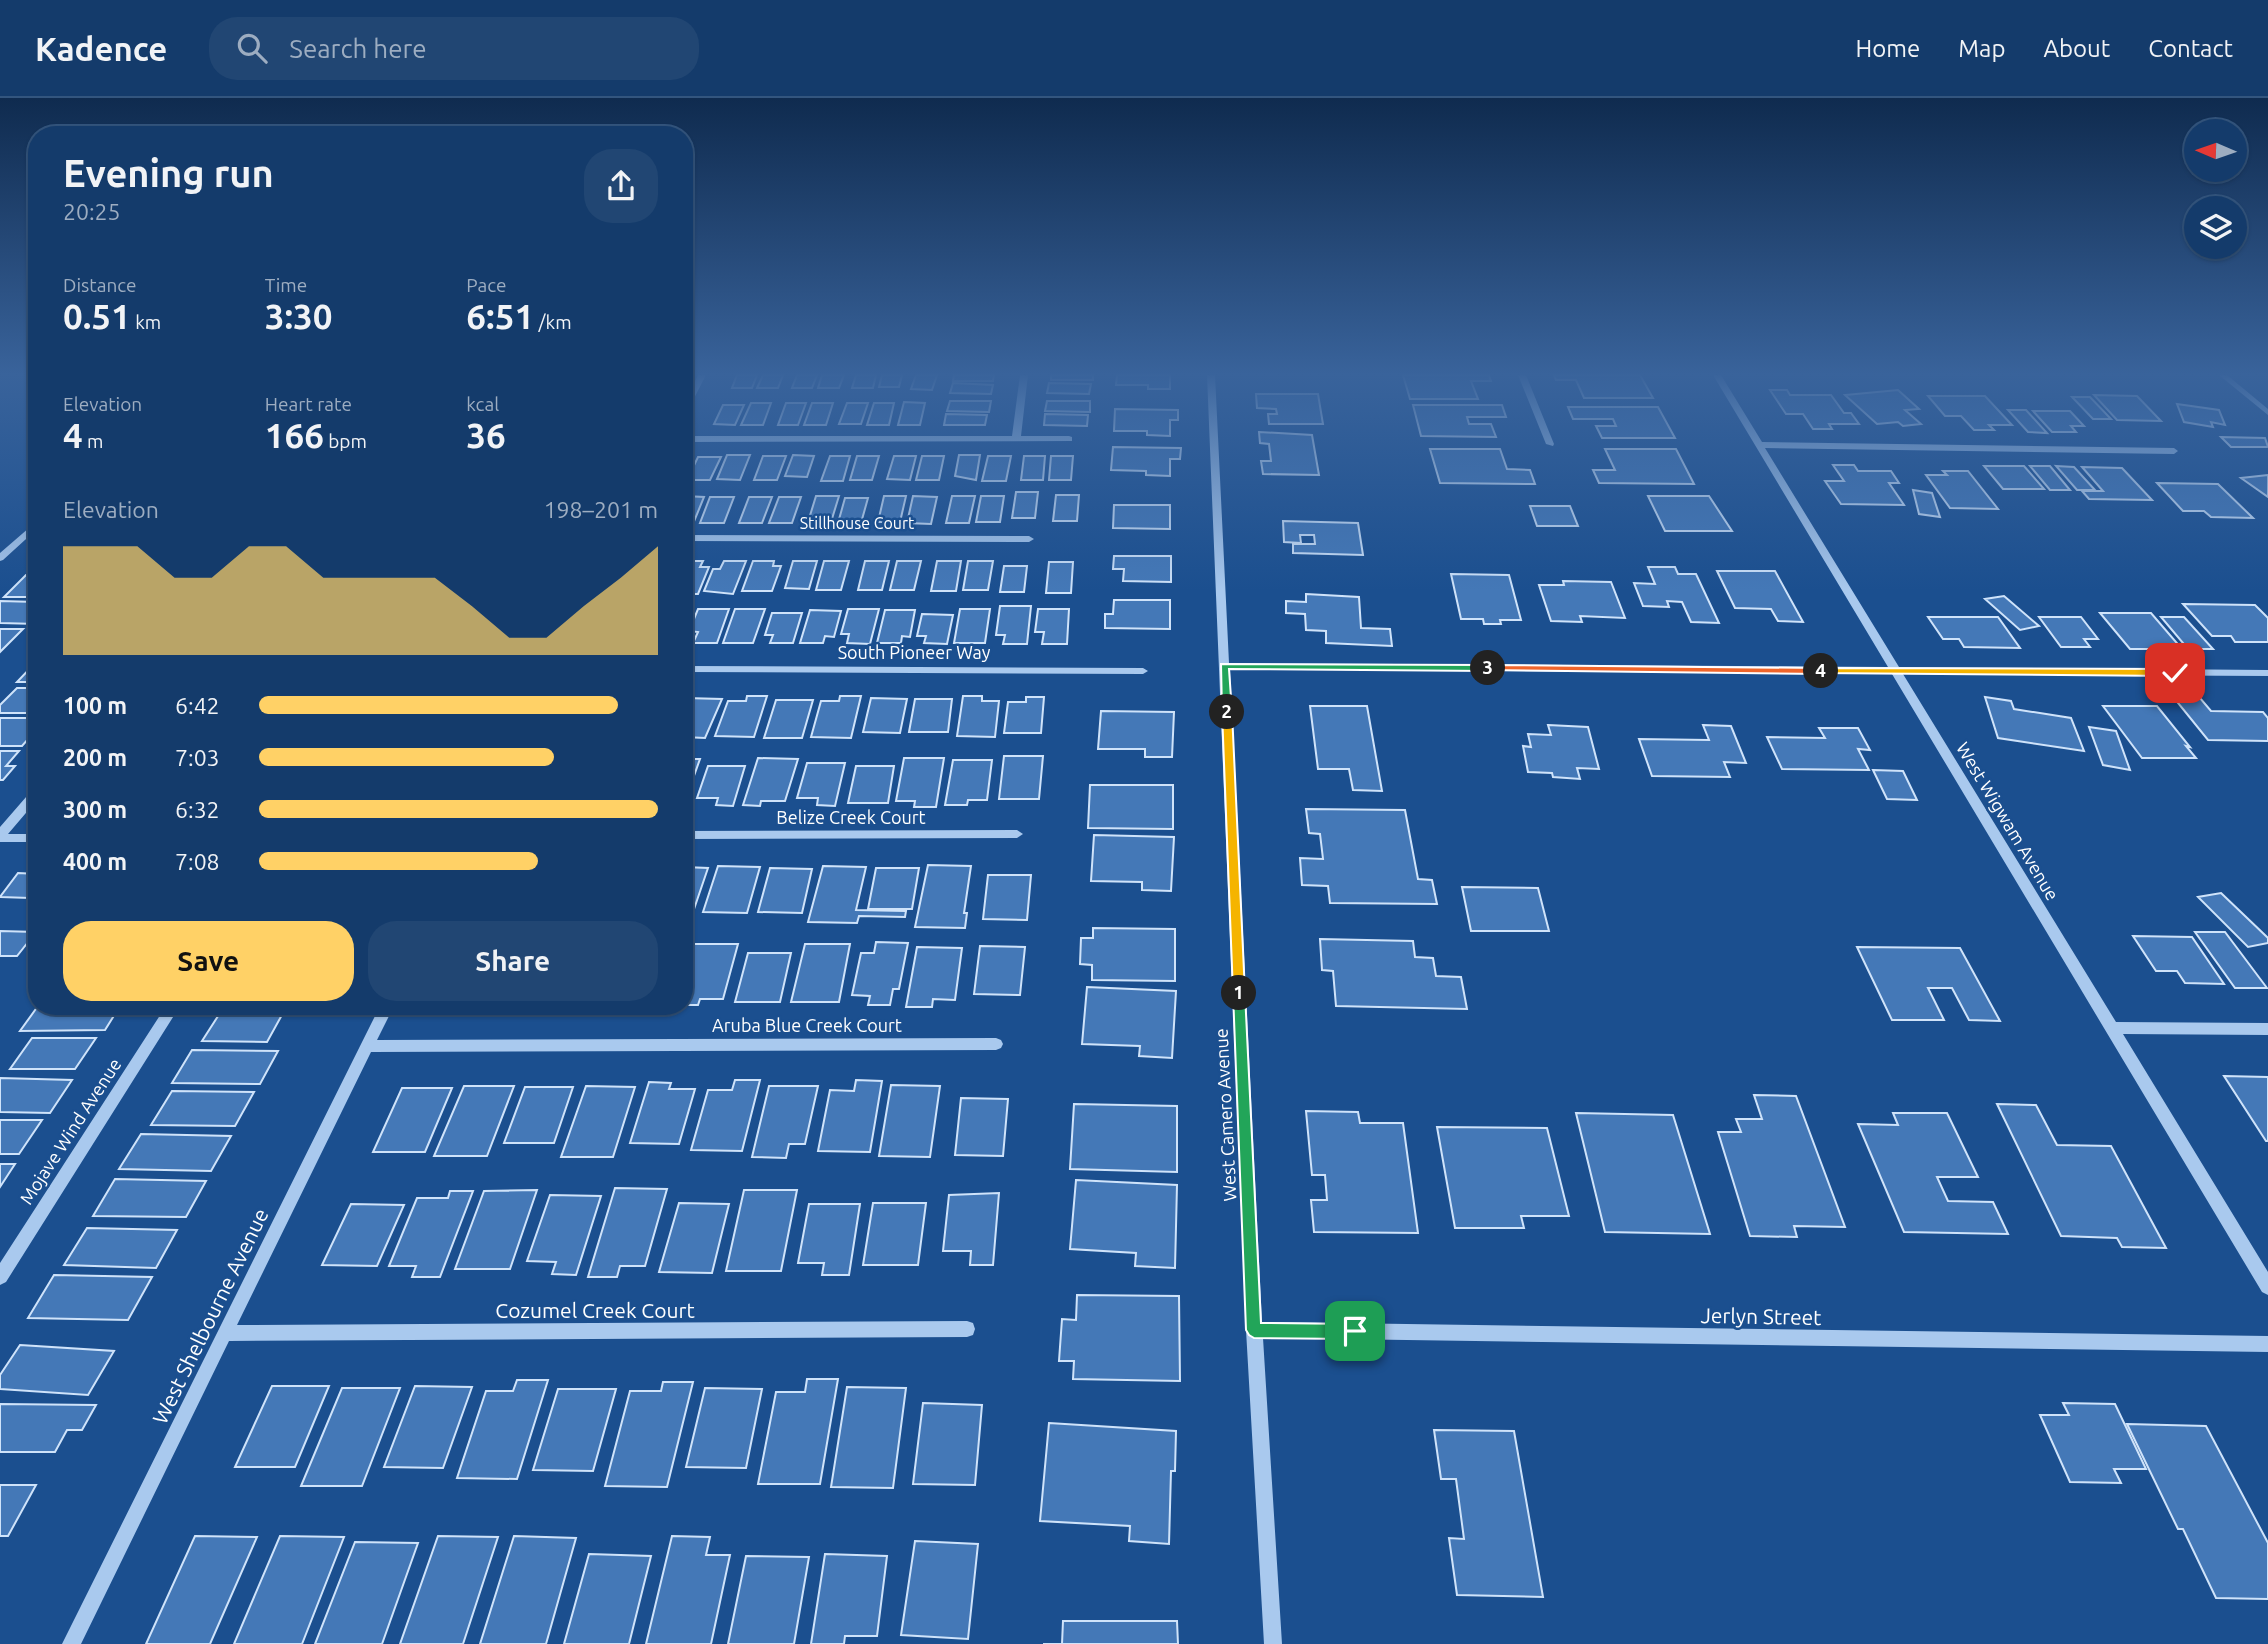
<!DOCTYPE html>
<html lang="en">
<head>
<meta charset="utf-8">
<style>
	:root { --surface:#143b6b; --page:#214673; --text:#f1f3f6; --muted:#9dadc1; --line:#33557e; --accent:#ffd166 }
	body { margin:0; font-family:Ubuntu,sans-serif; background:var(--page); color:var(--text); height:100vh; display:flex; flex-direction:column; font-size:26px; white-space:nowrap }
	* { box-sizing:border-box; margin:0 }
	p { font-size:23px; color:var(--muted) }
	.icon { flex:none; width:38px; height:38px; fill:none; stroke:currentColor; stroke-width:2; stroke-linecap:round; stroke-linejoin:round }
	.map { position:relative; flex:1; overflow:hidden }
	.side { position:absolute; left:28px; top:28px; width:665px; height:889px; display:flex; flex-direction:column; background:var(--surface); border-radius:28px; box-shadow:0 2px 5px #0004,0 0 0 2px var(--line) }
	.side>* { flex:none }
	.needle { width:46px; rotate:272deg }
	.tools { position:absolute; left:2184px; top:21px; display:grid; gap:14px }
	.tools a { display:grid; place-items:center; width:63px; height:63px; border-radius:50%; background:var(--surface); box-shadow:0 2px 5px #0004,0 0 0 2px var(--line); font-size:35px }
	.pin { position:absolute; display:grid; place-items:center; width:60px; height:60px; color:#fff; margin:-30px; border-radius:14px; box-shadow:0 4px 10px #0006 }
	.km { position:absolute; width:35px; height:35px; margin:-18px; border-radius:50%; background:#222; color:#fff; font-size:19px; line-height:35px; text-align:center }
	.round { display:grid; place-items:center; flex:none; width:74px; height:74px; border-radius:28px; background:var(--page) }
	.summary { display:flex; align-items:center; justify-content:space-between; height:119px; padding:0 35px }
	h1 { font-size:38px; font-weight:600; line-height:52px }
	.stats { display:grid; grid-template-columns:repeat(3,1fr); gap:10px; height:119px; padding:7px 35px }
	.stats div { display:grid; align-content:center }
	.stats b { font-size:35px; font-weight:600 }
	.stats small { font-size:19px; font-weight:400 }
	.stats p { font-size:19px }
	.chart { height:196px; padding:14px 35px }
	.chart p { display:flex; justify-content:space-between }
	.chart svg { width:100%; height:126px; margin-top:7px; fill:var(--accent); opacity:.7 }
	.primary-button { display:flex; gap:14px; margin-top:auto; padding:14px 35px }
	.primary-button a { flex:1; height:80px; border-radius:28px; background:var(--accent); color:#111; font-size:28px; font-weight:600; line-height:80px; text-align:center }
	.primary-button a+a { background:var(--page); color:var(--text) }
	ul { padding:0 35px; list-style:none; font-size:23px }
	li { display:grid; grid-template-columns:112px 84px 1fr; align-items:center; height:52px }
	li i { height:18px; border-radius:9px; background:var(--accent) }
	header { display:flex; align-items:center; gap:42px; box-sizing:border-box; height:98px; padding:0 35px; background:var(--surface); border-bottom:2px solid var(--line) }
	header strong { font-size:33px }
	nav { display:flex; gap:38px; margin-inline-start:auto; font-size:24px }
	.search { width:490px; height:63px; background:var(--page); display:flex; align-items:center; gap:18px; box-sizing:border-box; padding:0 24px; border-radius:28px; color:var(--muted); font-size:26px }
	.map>svg:first-child { display:block }
	.building { fill:#4478b7; stroke:#cfe3fa; stroke-width:2 }
	.lines { fill:none; stroke-linecap:round; stroke-linejoin:round }
	.minor { fill:#a9c9ee; fill-rule:evenodd }
	.split-1 { fill:#22a559; stroke:#fff; stroke-width:2 }
	.split-2 { fill:#f5b400; stroke:#fff; stroke-width:2 }
	.split-3 { fill:#22a559; stroke:#fff; stroke-width:2 }
	.split-4 { fill:#f0652b; stroke:#fff; stroke-width:2 }
	.split-5 { fill:#f5b400; stroke:#fff; stroke-width:2 }
	.labels { text-anchor:middle; dominant-baseline:central; stroke-width:5; stroke-linejoin:round; paint-order:stroke }
	.far-street-label { font-size:16px; fill:#fff; stroke:#1b4f8f }
	.street-label { font-size:18px; fill:#fff; stroke:#1b4f8f }
	.near-street-label { font-size:21px; fill:#fff; stroke:#1b4f8f }
</style>
</head>
<body>
<header>
<strong>Kadence</strong>
<div class="search"><svg class="icon" aria-label="search" viewBox="0 0 24 24"><circle cx="10" cy="10" r="6"/><path d="M15 15l6 6"/></svg>Search here</div>
<nav><a>Home</a><a>Map</a><a>About</a><a>Contact</a></nav>
</header>
<div class="map">
<svg width="2268" height="1546" viewBox="0 0 2268 1546">
	<rect width="100%" height="100%" fill="#1b4f8f"/>
	<path class="building" d="M737,277H757L752,290H732Z
		M763,277H783L778,290H757Z
		M797,277H817L812,290H792Z
		M822,277H844L839,290H818Z
		M856,277H876L873,290H852Z
		M882,277H902L899,289H879Z
		M916,277H937L932,292L911,291Z
		M954,277H994L993,283H953Z
		M1051,277H1093V282H1051Z
		M1117,277H1170V291H1148V287H1116Z
		M1403,277H1489L1491,283H1471L1478,301H1410Z
		M1554,277H1640L1653,300H1584L1576,282H1556Z
		M953,285L993,287L991,296L950,295Z
		M1049,285L1091,286L1089,296L1047,295Z
		M1770,292H1787L1790,297H1831L1844,315H1851L1859,326H1829L1832,331H1813L1803,316H1786Z
		M1898,292L1919,311L1905,312L1921,326L1903,328L1898,324L1877,326L1845,297Z
		M1256,296H1318L1323,326H1269L1268,316H1277L1276,311L1257,310Z
		M2094,297L2137,298L2161,323L2117,322Z
		M1928,298H1985L2012,327H1989L1994,332H1974L1961,318H1945Z
		M2072,299H2090L2111,321H2093Z
		M950,303H991L989,314L947,313Z
		M1047,303H1090V314L1045,313Z
		M904,304L925,305L920,327H898Z
		M751,305H771L763,327H741Z
		M786,305H806L798,327H778Z
		M812,305H833L826,327H804Z
		M847,305H868L861,326H839Z
		M874,305H894L889,327H867Z
		M2177,306L2219,312L2225,327L2211,324L2213,329L2184,324Z
		M723,307H744L735,327L714,326Z
		M1413,307H1502L1506,319H1467L1469,326H1491L1496,339L1421,338Z
		M1568,309H1658L1675,340H1602L1596,328H1616L1613,321H1573Z
		M1115,311L1178,312V322H1170V338L1147,337V333H1114Z
		M2008,312H2026L2047,335L2028,334Z
		M2033,313H2070L2084,328H2071L2076,334H2052Z
		M946,316L987,317L985,327H944Z
		M1045,316L1088,317L1087,328L1044,327Z
		M1259,334L1312,337L1319,377L1263,376L1261,363H1271L1269,346L1260,345Z
		M2221,339L2265,340L2268,349H2231Z
		M1113,349L1181,350L1180,361H1170V378L1146,377V373L1111,372Z
		M1430,351H1500L1507,371L1530,372L1535,386L1440,385Z
		M1605,351H1676L1694,386L1599,385L1593,372H1615Z
		M727,357H750L740,382L717,381Z
		M793,357L814,358L807,379L785,378Z
		M959,357H980L976,382L955,378Z
		M763,358H786L777,382H754Z
		M830,358H850L843,383H821Z
		M857,358H879L872,382H850Z
		M894,358H916L910,382L887,381Z
		M922,358H944L939,382H916Z
		M988,358H1011L1006,383H982Z
		M1024,358H1045L1043,382H1021Z
		M1051,358H1073L1071,382H1049Z
		M698,359H721L710,382H687Z
		M1833,367H1854L1858,373H1891L1899,385H1889L1904,407L1841,406L1825,383H1844Z
		M1984,368H2024L2044,391H2003Z
		M2030,368H2050L2070,392H2050Z
		M2056,368L2074,369L2095,392H2077Z
		M2082,369L2122,370L2152,402L2089,401L2082,393H2103Z
		M1943,373H1968L1998,411L1950,410L1926,377H1947Z
		M2268,377V399L2241,380Z
		M2157,385L2218,386L2253,420L2211,419L2204,413H2183Z
		M1913,392L1932,395L1940,419L1919,416Z
		M1016,394H1038L1035,420H1012Z
		M1056,397H1079L1077,423H1053Z
		M684,398L704,399L693,426L684,425Z
		M816,398H839L831,424H808Z
		M884,398H906L900,424H878Z
		M913,398L937,399L931,426L907,425Z
		M952,398H975L969,425H946Z
		M981,398H1004L1000,424H976Z
		M1648,398H1709L1732,433H1665Z
		M710,399H734L724,425H700Z
		M749,399H772L762,425H739Z
		M779,399H801L792,425H769Z
		M845,400H868L861,425H838Z
		M1114,407H1170V431L1113,430Z
		M1530,408H1570L1578,428H1537Z
		M1283,423L1358,425L1363,457L1293,455V446H1315L1314,437H1300L1301,445L1284,444Z
		M1114,458H1171V484L1123,483L1124,471H1113Z
		M684,463H703L700,469H709L698,496H686L687,493H684Z
		M724,463H746L733,496L704,493L713,471H720Z
		M753,463H774L773,468H781L772,493H742Z
		M793,463H817L809,491L785,490Z
		M824,463H849L841,492H816Z
		M865,463H889L882,492H858Z
		M897,463H921L914,492H890Z
		M937,463H961L956,493H931Z
		M968,463H993L988,492H963Z
		M1049,464H1073L1071,495H1046Z
		M1004,468H1027L1024,494H1000Z
		M1648,469H1675L1678,476H1696L1719,525L1691,524L1682,504L1667,503L1669,509L1643,508L1634,485L1655,486Z
		M1717,473H1775L1803,524L1778,523L1771,511L1735,510Z
		M1451,476L1509,477L1521,522H1500L1501,526H1484L1483,521H1461Z
		M26,477H37V499H4Z
		M1563,483L1611,484L1625,520L1580,518L1582,524L1551,523L1539,487H1564Z
		M1306,496L1359,499L1361,530L1390,531L1392,548L1326,545V533L1306,532L1305,516L1286,515V503L1306,504Z
		M2004,498L2039,528L2020,532L1985,501Z
		M1114,502H1170V531L1105,530V516H1113Z
		M0,503L37,504V526L0,525Z
		M2183,506L2255,507L2268,520V544H2235L2231,538H2212Z
		M1000,508H1031L1027,546H1003L1005,537H996Z
		M698,511H729L717,545H693L698,534L689,533Z
		M735,511H765L753,545H723Z
		M848,511H879L870,546L847,545L849,536H841Z
		M960,511H990L985,545H954Z
		M1038,511H1069L1067,546H1042L1044,534H1035Z
		M810,512L841,513L834,539L825,538L823,545H800Z
		M885,512H915L910,539L902,538L901,545H877Z
		M772,515H802L793,545H770L773,537H765Z
		M2100,515H2151L2182,551H2130Z
		M922,516L953,517L947,546L924,545L926,538H917Z
		M1928,519H1998L2020,550L1964,549L1959,541H1943Z
		M2039,519H2081L2098,541H2084L2090,549H2061Z
		M2161,519H2184L2213,551H2188Z
		M0,531H23L0,554Z
		M37,563V584H17Z
		M17,590H37V615H0V607Z
		M747,598H767L754,639L715,638L728,603H746Z
		M840,598H861L851,640L811,639L821,603H839Z
		M963,598H982V603H999L995,639L957,638Z
		M1026,599H1044L1041,635H1004L1008,604H1026Z
		M1985,599L2011,603L2014,611L2071,620L2084,653L1998,640Z
		M685,600L722,601L705,640L684,639Z
		M871,600L907,601L900,635L863,634Z
		M2174,600H2200L2211,613L2263,614L2268,620V643L2208,642Z
		M915,601H952L948,634H909Z
		M776,602H813L802,640H764Z
		M1310,608H1367L1382,693L1353,692L1349,671H1318Z
		M2103,608H2157L2190,649L2186,648L2196,660H2142Z
		M1101,613L1174,614L1172,659H1145V651H1098Z
		M0,620H37V631L22,648H0Z
		M1548,627L1588,629L1599,671L1577,670L1580,681L1553,679L1552,675L1528,674L1523,648L1531,649L1528,636L1551,637Z
		M1703,627L1731,628L1746,665L1724,664L1730,679L1652,678L1639,641L1709,642Z
		M2089,629L2116,633L2130,672L2103,667Z
		M1819,630H1858L1870,652L1858,651L1869,672L1782,671L1767,639L1825,640Z
		M0,653H19L6,668H15L3,682H0Z
		M1004,658H1043L1039,701H999Z
		M758,660L798,661L785,703H761L760,708L743,707Z
		M904,660H944L936,709H914L915,703H896Z
		M684,661H700L685,703H684Z
		M953,662H992L987,702H968L967,707H945Z
		M807,665H845L835,708L817,707L818,700H797Z
		M708,668H745L733,708L716,707L718,700H697Z
		M856,668H894L888,705H848Z
		M1873,672L1903,673L1917,702L1887,701Z
		M1090,687H1173V731L1088,730Z
		M1306,711L1405,712L1418,781L1432,782L1437,806L1330,805L1328,788L1302,787L1300,760L1323,761L1320,736L1309,735Z
		M1094,737L1174,739L1171,793L1142,792V784L1091,783Z
		M928,767L971,768L964,815H967L965,830L915,829Z
		M718,768L760,769L747,815L703,814Z
		M823,768L866,769L856,812L906,813L905,819L859,818L857,825L808,824Z
		M684,769L708,770L693,814H684Z
		M770,770L812,771L802,815L758,814Z
		M876,770H919L912,811H868Z
		M18,775L37,776V792L30,800L0,799Z
		M988,777H1031L1027,822L983,821Z
		M1462,789L1538,790L1549,833H1471Z
		M2221,795L2268,840V845L2248,849L2198,799Z
		M1093,830L1175,831V883L1092,882V867L1080,866L1081,840H1093Z
		M0,833L36,834L17,858H0Z
		M2195,834H2225L2267,890H2235Z
		M2133,838L2192,839L2224,886L2185,885L2177,873H2156Z
		M1320,841L1413,843L1415,859L1433,860L1436,878L1461,879L1467,911L1336,908L1333,873L1322,872Z
		M876,844L908,845L899,891H893L890,907H868L870,898L852,897L861,855H874Z
		M693,846H738L723,901H700L698,907H684V875Z
		M805,846H850L839,904H791Z
		M980,848L1025,849L1020,897L974,896Z
		M917,849L962,850L955,902L933,901L932,909H906Z
		M1857,849L1960,850L2000,923L1969,922L1952,890H1928L1944,922H1892Z
		M748,855H791L780,904H735Z
		M1087,889L1176,893L1172,960L1139,958L1140,948L1082,946Z
		M38,908H120L105,932L20,933Z
		M220,915H283L267,944L202,943Z
		M32,940H96L75,971H10Z
		M192,952L278,953L260,986L172,985Z
		M2224,978L2268,979V1043H2266Z
		M0,980L72,982L50,1015L0,1014Z
		M735,982H760L742,1053L691,1052L708,992H732Z
		M856,982L882,983L870,1054L818,1053L830,992L854,993Z
		M649,984L671,985L669,991H695L679,1046L630,1045Z
		M891,987L940,988L930,1059L879,1058Z
		M464,988H514L487,1058H434Z
		M586,988L635,989L613,1059H561Z
		M769,988H818L805,1046H789L786,1060L752,1059Z
		M525,989H573L554,1045H504Z
		M402,990H452L425,1054H373Z
		M172,993L254,994L235,1028L151,1027Z
		M1754,997L1796,998L1845,1129L1794,1128L1797,1139L1750,1138L1718,1034H1741L1736,1021H1762Z
		M961,1000L1008,1001L1003,1058L955,1057Z
		M1074,1006L1177,1008V1074L1070,1071Z
		M1997,1006L2036,1007L2057,1047L2111,1048L2166,1150L2122,1149L2117,1140L2061,1138Z
		M1306,1013L1358,1014L1360,1025H1403L1418,1135L1314,1134L1311,1102H1327L1325,1077H1312Z
		M1576,1015L1673,1017L1710,1136L1605,1134Z
		M1893,1015H1947L1978,1079H1937L1948,1103L1993,1104L2008,1136L1904,1134L1858,1026L1898,1027Z
		M0,1022H42L19,1056H0Z
		M1437,1029L1547,1030L1569,1118H1521L1524,1130H1455Z
		M141,1036L231,1038L211,1073L119,1071Z
		M0,1066H15L0,1089Z
		M115,1081L206,1083L186,1119L93,1118Z
		M1076,1082L1177,1087L1175,1170L1135,1168L1136,1155L1070,1151Z
		M615,1090L667,1091L645,1168H620L617,1179H588Z
		M537,1092L510,1171H455L484,1093Z
		M744,1092H797L781,1173H726Z
		M450,1093H473L440,1179H412L416,1168H389L417,1100H448Z
		M999,1095L993,1167H970L971,1153H943L949,1097Z
		M550,1097L601,1098L576,1177L552,1176L556,1164L527,1163Z
		M679,1105L729,1106L712,1175L659,1174Z
		M873,1105H926L918,1167H863Z
		M351,1106L404,1107L377,1168L322,1167Z
		M809,1106H860L849,1177H822L824,1165H798Z
		M87,1130L177,1132L156,1170L64,1167Z
		M54,1177L152,1179L128,1222L28,1220Z
		M1077,1197L1179,1198L1180,1283L1073,1281L1074,1263H1059L1062,1221L1076,1222Z
		M20,1247L114,1253L88,1297L0,1291V1277Z
		M807,1281H838L820,1386H758L776,1294H805Z
		M517,1282H548L517,1381L457,1380L486,1293H513Z
		M663,1284H693L667,1389L605,1388L630,1293H661Z
		M272,1288H329L295,1369H235Z
		M415,1288L472,1289L443,1370L384,1369Z
		M847,1289L906,1290L893,1390L831,1389Z
		M342,1290H400L362,1388H301Z
		M705,1290L762,1291L746,1370L686,1369Z
		M558,1291H616L593,1373L533,1372Z
		M923,1305L982,1307L975,1387L913,1386Z
		M2063,1305L2115,1306L2146,1371H2114L2121,1385L2070,1384L2040,1317H2069Z
		M0,1306L96,1307L82,1332H67L55,1354H0Z
		M1049,1325L1176,1333L1175,1373H1171L1169,1446L1129,1443L1130,1428L1040,1423Z
		M2127,1326L2206,1328L2268,1445V1501L2216,1500L2183,1431H2178Z
		M1434,1332L1514,1333L1543,1499L1457,1497L1449,1440L1464,1441L1456,1381H1441Z
		M0,1387H36L8,1438H0Z
		M195,1438L257,1439L210,1546H146Z
		M280,1438L344,1439L302,1546H234Z
		M438,1438L498,1439L463,1546H400Z
		M514,1438L576,1440L546,1546H480Z
		M672,1438L710,1439L706,1457H730L711,1546H646Z
		M915,1443L978,1446L968,1541L901,1537Z
		M355,1444L418,1445L382,1546H315Z
		M589,1456L651,1458L629,1546H564Z
		M825,1456L887,1458L877,1538H845L844,1546H811Z
		M746,1458L809,1459L794,1546H728Z
		M1063,1523H1177L1178,1546H1043H1062Z"/>
	<g class="lines">
		<path class="minor" d="M698,277H706L688,312L684,314V304Z
			M1020,277H1028L1021,338H1069L1072,339V343L684,344V338H1012Z
			M1207,277H1215L1229,565L1888,569L1713,277H1721L1762,344L2174,350L2178,353L2174,356L1765,350L1899,569L2268,572V578L1903,576L2116,924L2268,925V937L2123,936L2268,1174V1197L2262,1194L1892,576L1230,571L1262,1224L2268,1238V1254L1263,1240L1282,1546H1264L1246,1232Z
			M1518,277H1526L1554,346L1553,348L1546,346Z
			M2219,277H2227L2268,311V317Z
			M37,423V431L3,462L0,463V455Z
			M684,437L1029,438L1034,441L1029,444L684,443Z
			M684,568L1143,570L1148,573L1143,576L684,574Z
			M37,690V702L8,736H37V744H0V729L33,691Z
			M1017,732L1023,736L1017,740L684,741V733Z
			M166,908H180L6,1184L0,1187V1165Z
			M380,908H394L377,942L996,940L1001,942L1003,946L1001,950L996,952L371,954L237,1227L967,1223L973,1225L975,1231L973,1237L967,1239L229,1243L81,1546H62Z"/>
	</g>
	<linearGradient id="sky" x2="0" y2="1"><stop stop-color="#0f2b4f"/><stop offset="0.56" stop-color="#39639b"/><stop offset="1" stop-color="#39639b" stop-opacity="0"/></linearGradient>
	<rect width="2268" height="493" fill="url(#sky)"/>
	<path class="split-1" d="M1239,890L1245,895L1261,1225L1355,1226L1361,1228L1363,1233L1361,1239L1355,1241L1254,1240L1249,1237L1246,1232L1233,895Z"/>
	<path class="split-2" d="M1227,610L1232,614L1245,895L1239,900L1233,895L1222,614Z"/>
	<path class="split-3" d="M1221,566L1488,567L1493,570L1488,573L1229,571L1232,614L1227,617L1222,614Z"/>
	<path class="split-4" d="M1488,567L1821,570L1826,573L1821,576L1484,572L1483,570Z"/>
	<path class="split-5" d="M1821,570L2175,571L2180,575L2175,578L1817,575L1816,573Z"/>
	<g class="labels">
		<g class="far-street-label">
			<text x="857" y="425">Stillhouse Court</text>
		</g>
		<g class="street-label">
			<text x="914" y="554">South Pioneer Way</text>
			<text x="851" y="719">Belize Creek Court</text>
			<text transform="translate(2008 723) rotate(59)">West Wigwam Avenue</text>
			<text x="807" y="927">Aruba Blue Creek Court</text>
			<text transform="translate(1225 1017) rotate(-93)">West Camero Avenue</text>
			<text transform="translate(70 1033) rotate(-57)">Mojave Wind Avenue</text>
		</g>
		<g class="near-street-label">
			<text x="595" y="1212">Cozumel Creek Court</text>
			<text transform="translate(210 1218) rotate(-64)">West Shelbourne Avenue</text>
			<text transform="translate(1761 1218) rotate(1)">Jerlyn Street</text>
		</g>
	</g>
</svg>
<div class="tools">
<a><svg class="needle" viewBox="-14 -14 28 28"><path d="M0-13l5 13h-10z" fill="#e53935"/><path d="M0 13l5-13h-10z" fill="#9dadc1"/></svg></a>
<a><svg class="icon" aria-label="layers" viewBox="0 0 24 24"><path d="M12 4l9 5-9 5-9-5zM3 14l9 5 9-5"/></svg></a>
</div>
<div class="pin" style="left:1355px;top:1233px;background:#1e9e55"><svg class="icon" aria-label="arrive" viewBox="0 0 24 24"><path d="M6 21V4h12l-3 4 3 4H6"/></svg></div>
<div class="pin" style="left:2175px;top:575px;background:#d93025"><svg class="icon" aria-label="check" viewBox="0 0 24 24"><path d="M5 12l5 5 9-10"/></svg></div>
<b class="km" style="left:1239px;top:895px">1</b>
<b class="km" style="left:1227px;top:614px">2</b>
<b class="km" style="left:1488px;top:570px">3</b>
<b class="km" style="left:1821px;top:573px">4</b>
<section class="side">
<div class="summary"><div><h1>Evening run</h1><p>20:25</p></div><a class="round"><svg class="icon" aria-label="share" viewBox="0 0 24 24"><path d="M12 15V3M7 8l5-5 5 5M5 13v7h14v-7"/></svg></a></div>
<div class="stats">
<div><p>Distance</p><b>0.51<small> km</small></b></div>
<div><p>Time</p><b>3:30</b></div>
<div><p>Pace</p><b>6:51<small> /km</small></b></div>
</div>
<div class="stats">
<div><p>Elevation</p><b>4<small> m</small></b></div>
<div><p>Heart rate</p><b>166<small> bpm</small></b></div>
<div><p>kcal</p><b>36</b></div>
</div>
<div class="chart"><p><span>Elevation</span>198–201 m</p>
<svg viewBox="0 0 160 44" preserveAspectRatio="none"><path d="M0 44V6L10 6L20 6L30 17L40 17L50 6L60 6L70 17L80 17L90 17L100 17L110 27L120 38L130 38L140 27L150 17L160 6V44z"/></svg>
</div>
<ul>
<li><b>100 m</b>6:42<i style="width:90%"></i></li>
<li><b>200 m</b>7:03<i style="width:74%"></i></li>
<li><b>300 m</b>6:32<i style="width:100%"></i></li>
<li><b>400 m</b>7:08<i style="width:70%"></i></li>
</ul>
<div class="primary-button"><a>Save</a><a>Share</a></div>
</section>
</div>
</body>
</html>
